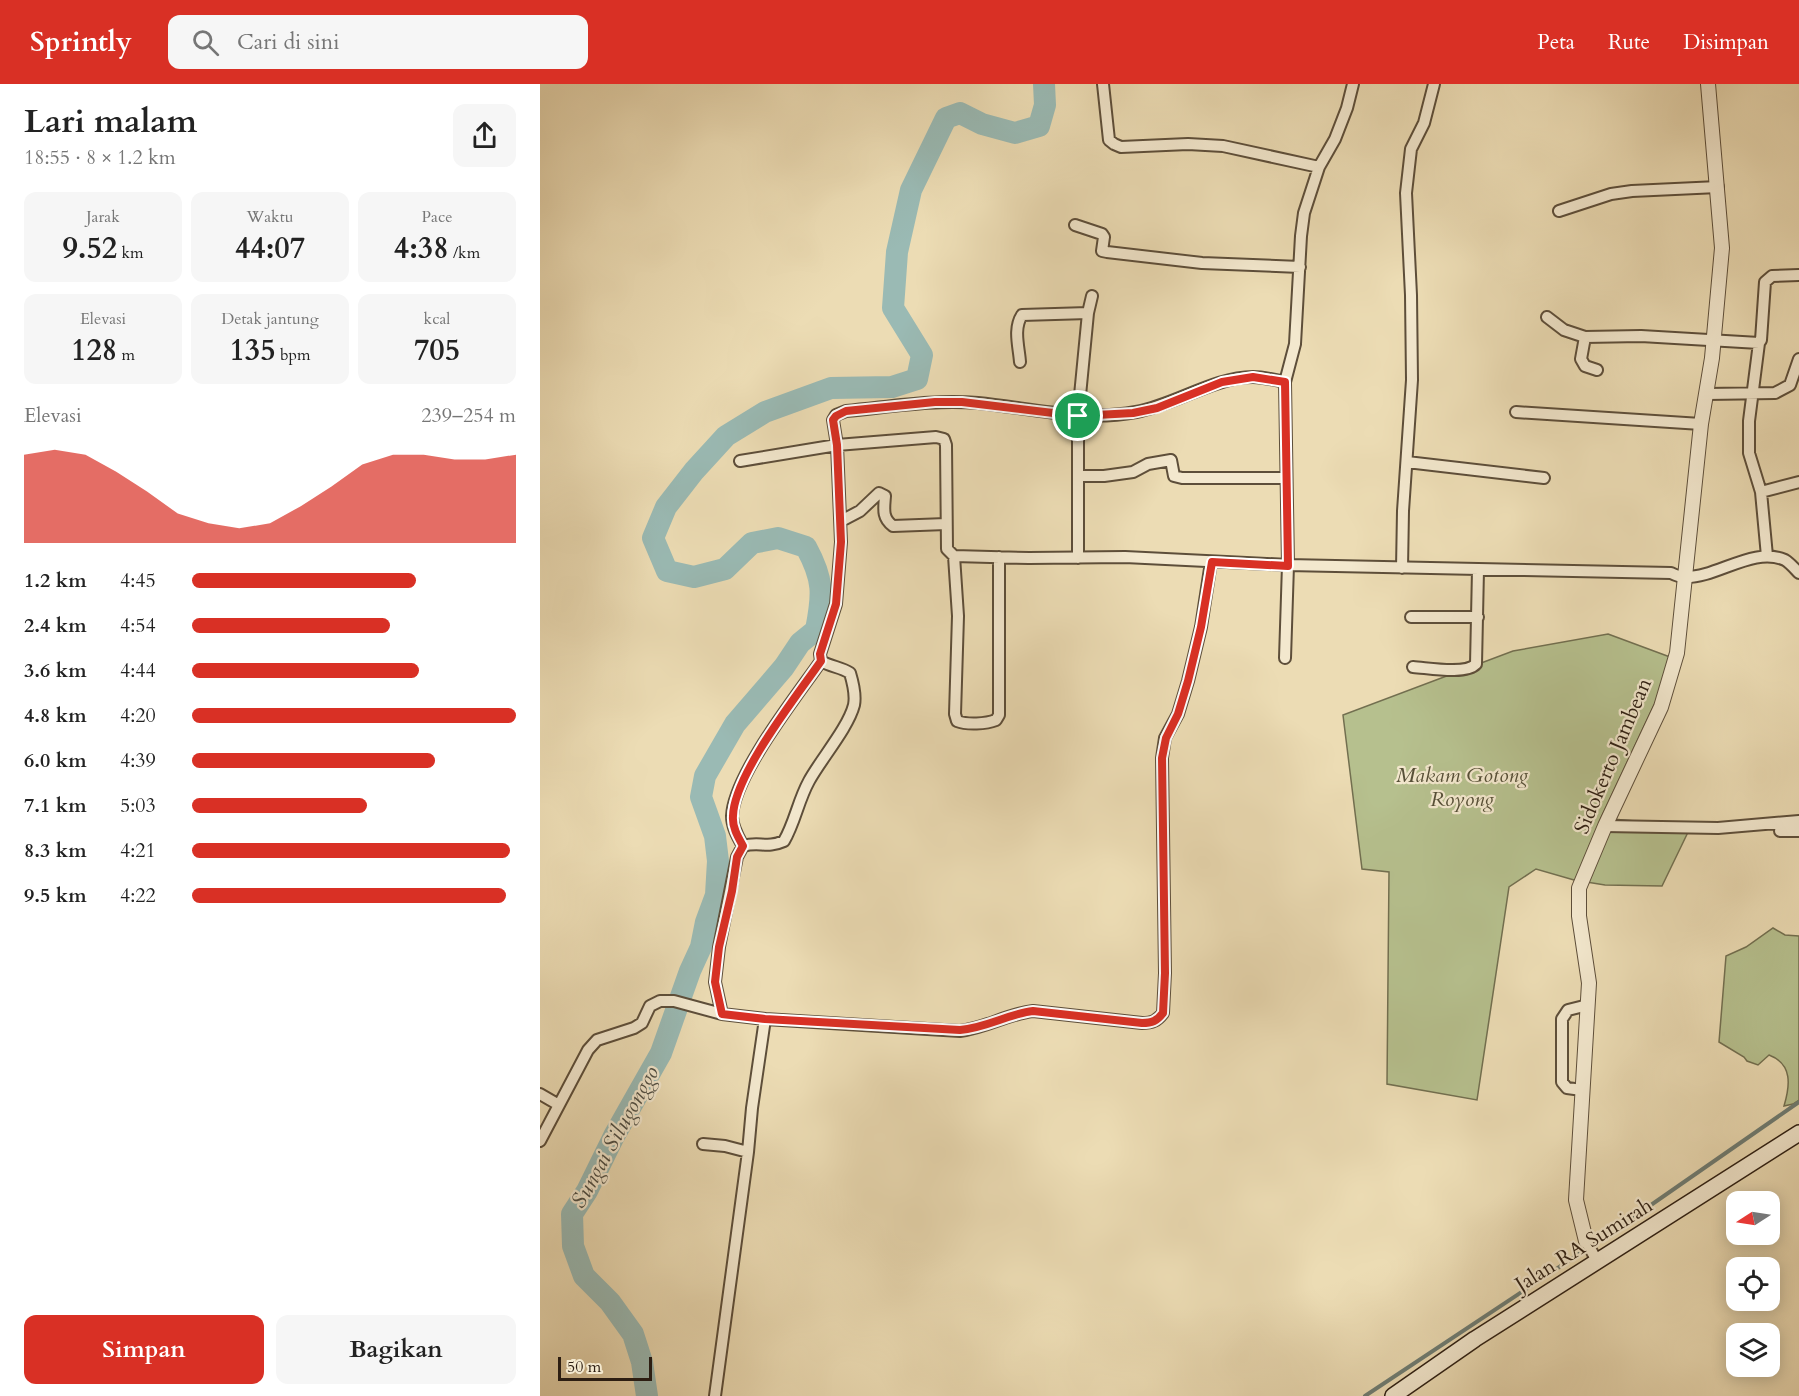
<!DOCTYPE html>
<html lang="id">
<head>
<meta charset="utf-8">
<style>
	:root { --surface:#fff; --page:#f6f6f6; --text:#222; --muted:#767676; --accent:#d93025 }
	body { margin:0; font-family:Cardo,serif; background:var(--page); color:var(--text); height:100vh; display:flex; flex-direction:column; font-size:22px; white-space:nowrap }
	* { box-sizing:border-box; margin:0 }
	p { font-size:20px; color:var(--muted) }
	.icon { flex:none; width:33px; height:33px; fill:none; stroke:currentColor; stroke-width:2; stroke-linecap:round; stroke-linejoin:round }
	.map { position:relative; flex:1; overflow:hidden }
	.sheet { display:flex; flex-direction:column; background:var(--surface); width:540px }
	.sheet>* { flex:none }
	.needle { width:39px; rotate:258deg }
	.buttons { position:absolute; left:1186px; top:1107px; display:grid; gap:12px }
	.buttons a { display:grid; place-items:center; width:54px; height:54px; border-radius:12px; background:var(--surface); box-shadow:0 3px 15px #0003; font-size:30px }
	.scale { position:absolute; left:18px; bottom:15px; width:94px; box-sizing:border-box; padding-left:6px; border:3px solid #2d1e12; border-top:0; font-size:16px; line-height:21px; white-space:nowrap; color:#2d1e12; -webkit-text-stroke:4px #f3e8ce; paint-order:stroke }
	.pin { position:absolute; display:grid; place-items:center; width:51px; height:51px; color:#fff; margin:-26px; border:3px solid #fff; border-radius:50%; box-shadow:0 2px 6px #0007 }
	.round { display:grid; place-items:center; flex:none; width:63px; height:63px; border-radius:12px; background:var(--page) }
	.headline { display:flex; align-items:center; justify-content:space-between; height:102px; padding:0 24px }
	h1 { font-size:33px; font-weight:800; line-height:45px }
	.metrics { display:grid; grid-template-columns:repeat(3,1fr); gap:9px; height:102px; padding:6px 24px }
	.metrics div { display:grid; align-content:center; border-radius:12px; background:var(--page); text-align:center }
	.metrics b { font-size:30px; font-weight:800 }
	.metrics small { font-size:16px; font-weight:400 }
	.metrics p { font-size:16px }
	.chart { height:168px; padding:12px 24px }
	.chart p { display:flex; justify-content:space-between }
	.chart svg { width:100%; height:108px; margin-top:6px; fill:var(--accent); opacity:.7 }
	.primary-button { display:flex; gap:12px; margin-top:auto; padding:12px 24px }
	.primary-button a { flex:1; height:69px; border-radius:12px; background:var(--accent); color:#fff; font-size:24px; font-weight:800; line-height:69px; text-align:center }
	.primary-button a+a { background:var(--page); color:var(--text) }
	ul { padding:0 24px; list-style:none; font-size:20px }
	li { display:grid; grid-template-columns:96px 72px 1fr; align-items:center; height:45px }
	li i { height:15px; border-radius:8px; background:var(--accent) }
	header { display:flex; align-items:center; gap:36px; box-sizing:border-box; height:84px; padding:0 30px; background:var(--accent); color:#fff }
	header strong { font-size:28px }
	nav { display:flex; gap:33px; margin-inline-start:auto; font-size:21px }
	.search { width:420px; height:54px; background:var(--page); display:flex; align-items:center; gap:15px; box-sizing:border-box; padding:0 21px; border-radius:12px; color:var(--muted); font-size:22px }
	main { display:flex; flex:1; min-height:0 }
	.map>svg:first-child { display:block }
	.green { fill:#b6c08e; stroke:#726f50; stroke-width:1.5 }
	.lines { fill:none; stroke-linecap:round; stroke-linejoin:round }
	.stream { stroke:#6e7c73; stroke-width:4 }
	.river { stroke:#9abab4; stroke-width:22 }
	.minor-casing { stroke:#5d4e3a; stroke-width:14 }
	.tertiary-casing { stroke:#5d4e3a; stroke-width:16 }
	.secondary-casing { stroke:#2d1e12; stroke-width:18 }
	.minor { stroke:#f3e8ce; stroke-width:10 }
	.tertiary { stroke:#f3e8ce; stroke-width:14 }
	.secondary { stroke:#f3e8ce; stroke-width:15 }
	.route-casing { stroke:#fff; stroke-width:12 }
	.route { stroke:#d93025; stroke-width:8 }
	.labels { text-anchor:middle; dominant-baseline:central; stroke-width:4.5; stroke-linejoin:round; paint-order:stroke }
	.street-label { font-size:21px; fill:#2d1e12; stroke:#f3e8ce }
	.park-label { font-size:21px; font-style:italic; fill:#564f37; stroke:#f3e8ce }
	.water-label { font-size:22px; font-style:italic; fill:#4e4d43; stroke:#f3e8ce }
</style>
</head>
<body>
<header>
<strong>Sprintly</strong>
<div class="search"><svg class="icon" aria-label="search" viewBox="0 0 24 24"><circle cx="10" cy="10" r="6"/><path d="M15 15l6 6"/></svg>Cari di sini</div>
<nav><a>Peta</a><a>Rute</a><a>Disimpan</a></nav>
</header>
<main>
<section class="sheet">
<div class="headline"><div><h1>Lari malam</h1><p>18:55 · 8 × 1.2 km</p></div><a class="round"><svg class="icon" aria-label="share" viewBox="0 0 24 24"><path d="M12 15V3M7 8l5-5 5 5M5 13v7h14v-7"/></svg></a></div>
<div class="metrics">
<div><p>Jarak</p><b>9.52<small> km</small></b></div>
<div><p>Waktu</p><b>44:07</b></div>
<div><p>Pace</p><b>4:38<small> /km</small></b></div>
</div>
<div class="metrics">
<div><p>Elevasi</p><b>128<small> m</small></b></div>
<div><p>Detak jantung</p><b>135<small> bpm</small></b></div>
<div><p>kcal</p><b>705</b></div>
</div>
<div class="chart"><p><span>Elevasi</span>239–254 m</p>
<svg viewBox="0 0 160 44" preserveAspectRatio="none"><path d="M0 44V8L10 6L20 8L30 15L40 23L50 32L60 36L70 38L80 36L90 29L100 21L110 12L120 8L130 8L140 10L150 10L160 8V44z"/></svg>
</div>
<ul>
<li><b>1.2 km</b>4:45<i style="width:69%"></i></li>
<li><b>2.4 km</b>4:54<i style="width:61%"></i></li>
<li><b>3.6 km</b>4:44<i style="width:70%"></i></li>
<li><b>4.8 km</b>4:20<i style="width:100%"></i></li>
<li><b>6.0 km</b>4:39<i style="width:75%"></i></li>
<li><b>7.1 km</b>5:03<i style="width:54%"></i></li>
<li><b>8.3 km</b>4:21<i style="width:98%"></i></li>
<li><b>9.5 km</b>4:22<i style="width:97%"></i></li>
</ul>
<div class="primary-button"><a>Simpan</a><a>Bagikan</a></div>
</section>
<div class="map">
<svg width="1259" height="1312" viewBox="0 0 1259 1312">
	<rect width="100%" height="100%" fill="#ecdcb4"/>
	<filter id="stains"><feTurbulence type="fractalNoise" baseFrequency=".00333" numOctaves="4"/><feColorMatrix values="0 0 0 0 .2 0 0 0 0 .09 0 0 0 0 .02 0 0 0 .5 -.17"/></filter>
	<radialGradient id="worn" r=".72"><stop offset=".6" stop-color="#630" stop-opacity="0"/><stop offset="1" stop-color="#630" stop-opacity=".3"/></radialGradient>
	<path class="green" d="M1068,550L1130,573L1116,617L1061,734L1151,742L1122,802L1065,801L1034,796L996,785L969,803L937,1016L847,1000L849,788L822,785L803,631L973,567Z
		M1233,844L1245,851L1259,852V1016L1253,1020L1244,1022C1250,1002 1253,980 1229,971L1218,981L1207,977L1204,973L1179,958L1186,872L1206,863Z"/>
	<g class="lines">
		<path class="stream" d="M825,1312L1075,1146L1259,1018"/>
		<path class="river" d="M107,1312L102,1278L93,1250L70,1218L44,1192L33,1162L32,1130L47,1107L74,1052L121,969L150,887L161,863L166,838L176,811L178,777L175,752L161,713L165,692L195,640L244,583L260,559L276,546C283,510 284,496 266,463L238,454L212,459L185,485L154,493L127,487L113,454L126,423L154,387L186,352L225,328L291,304L352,303L377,295L382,271L353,224L357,168L371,106L406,34L420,29L442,40L475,49L499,42L505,21L504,0"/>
		<defs>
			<path id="minor" d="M563,0L569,56L574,60L581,63L648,60L683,62L779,83
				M1019,127L1071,110L1092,107L1178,103
				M535,141L562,150L564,153L562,167L567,168L662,179L760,183
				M1007,233L1024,246L1045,253L1101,252L1219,259L1221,256L1225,198L1232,192L1259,191
				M1045,253L1041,275L1045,282L1057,286
				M1219,259L1209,337V369L1221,408L1227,472
				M480,278C479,263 473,245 482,231L548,229
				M1167,310L1235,309L1250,301L1259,275
				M976,328L1161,340
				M200,377L297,361L396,353L404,355L406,361L407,465L414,472L489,474L585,473L748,481L1131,489C1135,491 1140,493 1145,493C1177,494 1213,462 1245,476C1250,479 1255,485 1259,489
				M867,378L1004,394
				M538,392H564L593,388L608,380L631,376L634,392L642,394H746
				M1221,408L1259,398
				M301,437L320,427L339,409L345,412C344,425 342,434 353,442L406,440
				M414,472L418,532L415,630L417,637C427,641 446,640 456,636L459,631V473
				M538,474V332L548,229L552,212
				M862,484L863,427L872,296L871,211L866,109L871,65L884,39L894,0
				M871,533H938
				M745,574L748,481L745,298L755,260L761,152L764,129L779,83L795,55L807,24L813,0
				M873,583C889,584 926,591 936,580L938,486
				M1065,742L1178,744L1259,737
				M1240,747H1259
				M203,762C198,753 192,743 192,732C194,691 256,613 281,577
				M182,930L175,898L179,863L197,773L203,762C220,757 226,765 244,757C255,738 258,717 269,697C281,675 308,644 314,621C316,611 313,599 310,589C301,583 291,583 281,577L280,570L296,520L301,458L297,361L293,336L296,331L306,327C350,323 394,315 438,319C490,324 543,338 596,328C635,321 674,293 713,293C724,293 734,296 745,298
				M1042,1006L1027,1004L1022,998V935L1028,926L1048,921
				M0,1010L19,1021
				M0,1057L48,966L57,956L94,944L102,939L110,922L120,917H134L182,930L225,935L420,947C446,944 467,930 493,927L602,939C612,939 617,937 623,929L625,889L622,674L625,654L638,630L648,597L661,543L671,478
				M163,1060L185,1062L208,1068L212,1024L225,935
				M1046,1157L1057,1177
				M175,1312L208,1068"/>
			<path id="tertiary" d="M1046,1157L1036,1116L1049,899L1039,832V804L1065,742L1121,623L1137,569L1161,340L1172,274L1182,164L1168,0"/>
			<path id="secondary" d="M853,1312L935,1255L1259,1049"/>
		</defs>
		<use href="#minor" class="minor-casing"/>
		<use href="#tertiary" class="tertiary-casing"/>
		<use href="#secondary" class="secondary-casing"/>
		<use href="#minor" class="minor"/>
		<use href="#tertiary" class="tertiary"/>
		<use href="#secondary" class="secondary"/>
	</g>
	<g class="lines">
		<defs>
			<path id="route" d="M713,293L745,298L748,482L672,478L661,543L648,597L638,630L626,654L622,674L625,889L623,929C617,937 612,939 602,939L493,927C468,930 446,944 420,946L225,935L182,930L175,898L179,863L192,807L197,773L203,762C198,753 192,743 193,732C194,691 256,613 281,577L280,570L296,520L301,458L297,361L293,336L296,332L306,327L395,318H422L538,332L593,329L617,324L682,298Z"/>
		</defs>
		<use href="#route" class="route-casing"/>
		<use href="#route" class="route"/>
	</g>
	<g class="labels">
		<g class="street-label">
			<text transform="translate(1073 672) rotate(-67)">Sidokerto Jambean</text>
			<text transform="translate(1044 1161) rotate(-32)">Jalan RA Sumirah</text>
		</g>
		<g class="park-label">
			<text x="922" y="691">Makam Gotong<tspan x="922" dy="24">Royong</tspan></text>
		</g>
		<g class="water-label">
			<text transform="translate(75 1053) rotate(-61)">Sungai Silugonggo</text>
		</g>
	</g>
	<rect width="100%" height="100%" filter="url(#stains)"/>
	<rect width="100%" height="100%" fill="url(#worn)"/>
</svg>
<div class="buttons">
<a><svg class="needle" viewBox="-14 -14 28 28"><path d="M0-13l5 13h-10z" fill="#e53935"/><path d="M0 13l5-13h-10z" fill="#767676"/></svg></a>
<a><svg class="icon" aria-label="locate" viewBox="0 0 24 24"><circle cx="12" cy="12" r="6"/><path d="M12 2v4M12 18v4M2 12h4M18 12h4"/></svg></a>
<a><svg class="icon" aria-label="layers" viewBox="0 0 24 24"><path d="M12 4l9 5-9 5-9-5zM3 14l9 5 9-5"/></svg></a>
</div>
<div class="scale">50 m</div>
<div class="pin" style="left:538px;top:332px;background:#1e9e55"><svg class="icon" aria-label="arrive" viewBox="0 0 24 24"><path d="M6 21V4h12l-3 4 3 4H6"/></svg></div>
</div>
</main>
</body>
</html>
